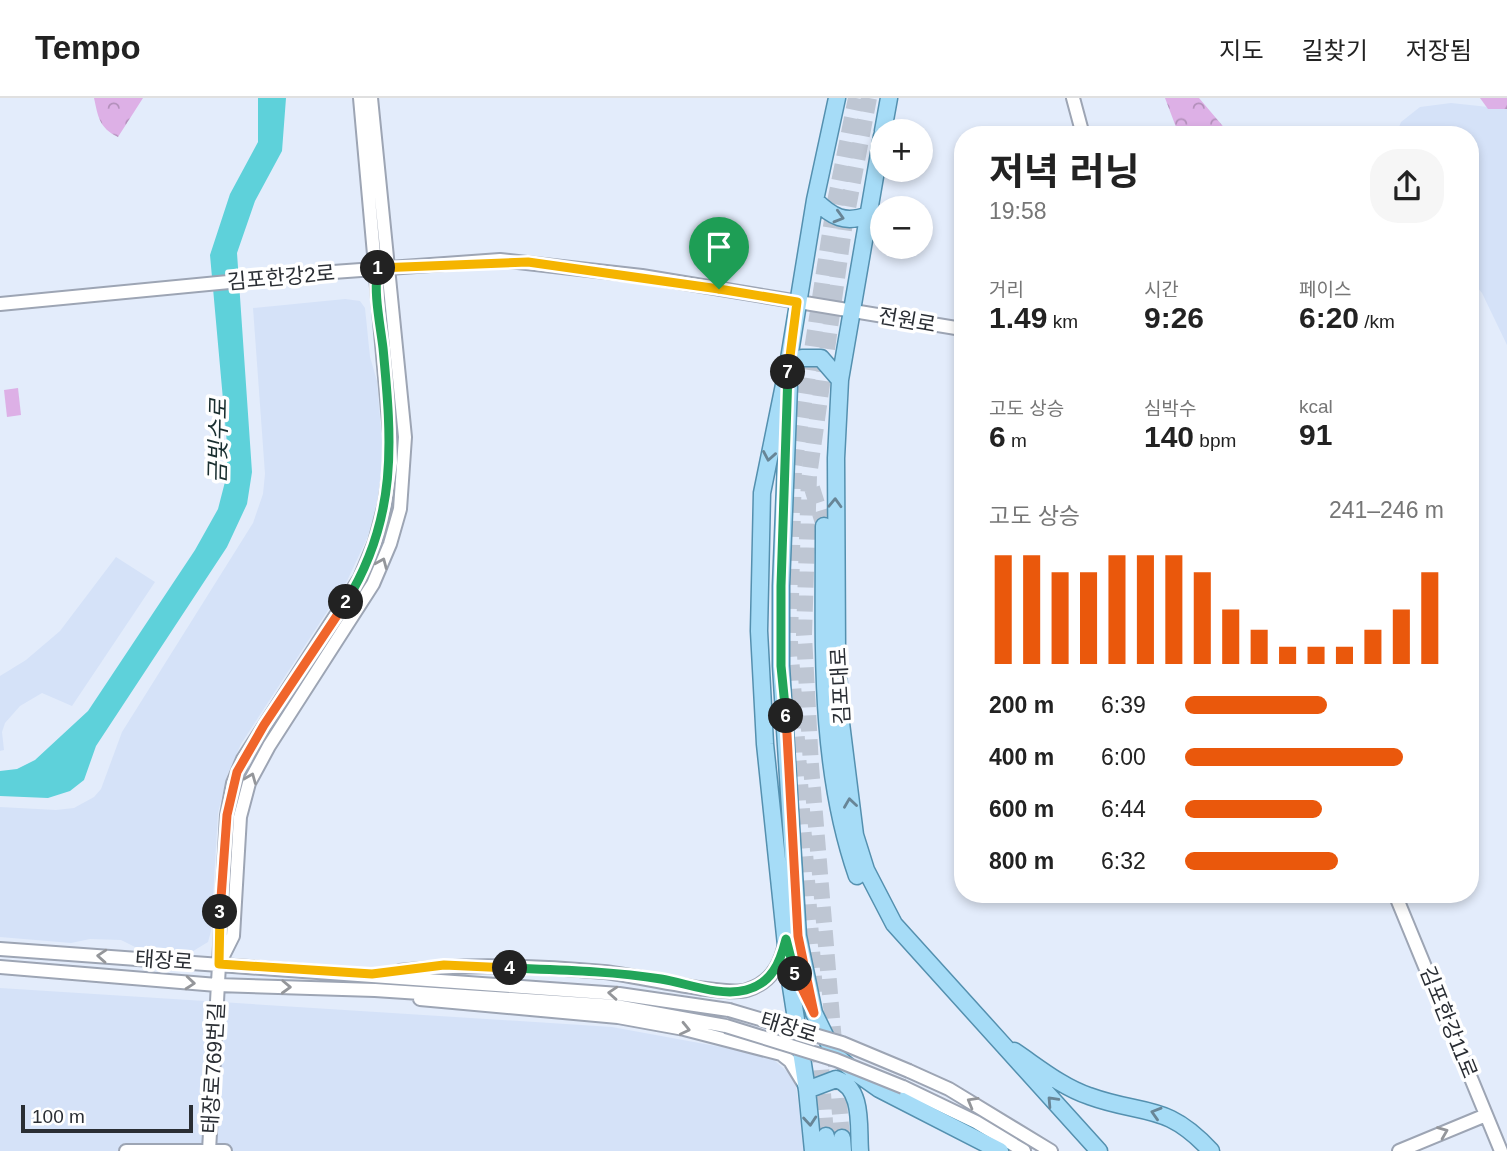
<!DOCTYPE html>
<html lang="ko">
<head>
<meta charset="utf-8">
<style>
	:root { --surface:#fff; --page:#f6f6f6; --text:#222; --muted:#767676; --line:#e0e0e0; --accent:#ea580c }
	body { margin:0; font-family:Helvetica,"Noto Sans KR",sans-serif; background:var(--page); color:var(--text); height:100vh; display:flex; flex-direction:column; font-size:26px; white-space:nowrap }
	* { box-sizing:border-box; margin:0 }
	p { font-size:23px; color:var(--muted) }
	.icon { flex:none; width:38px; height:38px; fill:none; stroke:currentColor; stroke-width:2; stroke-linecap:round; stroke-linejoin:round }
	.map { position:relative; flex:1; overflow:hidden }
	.panel { position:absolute; left:954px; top:28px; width:525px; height:777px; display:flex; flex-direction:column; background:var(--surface); border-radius:28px; box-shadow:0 4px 10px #0003 }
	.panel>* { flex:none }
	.buttons { position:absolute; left:870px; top:21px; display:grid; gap:14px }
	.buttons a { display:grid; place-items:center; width:63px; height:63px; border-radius:50%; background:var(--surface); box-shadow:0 4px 10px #0003; font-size:35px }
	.scale { position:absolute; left:21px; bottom:18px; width:172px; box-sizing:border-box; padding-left:7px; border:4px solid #2a2e34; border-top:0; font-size:19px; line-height:24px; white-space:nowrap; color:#2a2e34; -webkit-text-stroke:5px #fff; paint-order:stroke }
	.pin { position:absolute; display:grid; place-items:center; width:60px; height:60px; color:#fff; margin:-72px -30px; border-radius:50% 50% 50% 0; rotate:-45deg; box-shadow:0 0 7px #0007 }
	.pin .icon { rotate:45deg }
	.km { position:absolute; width:35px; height:35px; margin:-18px; border-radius:50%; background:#222; color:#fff; font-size:19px; line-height:35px; text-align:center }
	.round { display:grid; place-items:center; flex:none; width:74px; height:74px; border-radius:28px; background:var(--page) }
	.overview { display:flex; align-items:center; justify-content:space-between; height:119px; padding:0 35px }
	h1 { font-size:38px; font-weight:700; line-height:52px }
	.metrics { display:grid; grid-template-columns:repeat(3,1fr); gap:10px; height:119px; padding:7px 35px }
	.metrics div { display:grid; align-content:center }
	.metrics b { font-size:30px; font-weight:700 }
	.metrics small { font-size:19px; font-weight:400 }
	.metrics p { font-size:19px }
	.chart { height:196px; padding:14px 35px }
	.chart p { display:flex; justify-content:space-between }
	.chart svg { width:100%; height:126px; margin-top:7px; stroke:var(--accent); stroke-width:6 }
	ul { padding:0 35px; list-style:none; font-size:23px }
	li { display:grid; grid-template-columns:112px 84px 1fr; align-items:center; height:52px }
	li i { height:18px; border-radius:9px; background:var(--accent) }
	header { display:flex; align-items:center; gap:42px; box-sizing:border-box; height:98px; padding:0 35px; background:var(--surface); border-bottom:2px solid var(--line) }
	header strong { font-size:33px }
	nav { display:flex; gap:38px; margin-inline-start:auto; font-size:24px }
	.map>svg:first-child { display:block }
	.built { fill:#d5e2f8 }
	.forest { fill:url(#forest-firs) }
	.park { fill:url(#park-crowns) }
	.garden { fill:#ddb0e6 }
	.water { fill:#5ed1da }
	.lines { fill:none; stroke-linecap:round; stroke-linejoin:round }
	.major-tunnel { stroke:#bec6d3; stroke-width:16; stroke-dasharray:16 8; stroke-linecap:butt }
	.minor-casing { stroke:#9da5b4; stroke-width:16 }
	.major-casing { stroke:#5490af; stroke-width:19 }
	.minor { stroke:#fff; stroke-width:12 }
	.major { stroke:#a6dcf7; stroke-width:16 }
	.minor-bridge-casing { stroke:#9da5b4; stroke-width:16; stroke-linecap:butt }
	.minor-bridge { stroke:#fff; stroke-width:12 }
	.oneway { stroke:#688596 }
	.oneway2 { stroke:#94969a }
	.split-1-casing { stroke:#fff; stroke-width:14 }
	.split-2-casing { stroke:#fff; stroke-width:14 }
	.split-3-casing { stroke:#fff; stroke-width:14 }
	.split-4-casing { stroke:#fff; stroke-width:14 }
	.split-5-casing { stroke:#fff; stroke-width:14 }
	.split-6-casing { stroke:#fff; stroke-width:14 }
	.split-7-casing { stroke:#fff; stroke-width:14 }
	.split-8-casing { stroke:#fff; stroke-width:14 }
	.split-1 { stroke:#f5b400; stroke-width:9 }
	.split-2 { stroke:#22a559; stroke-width:9 }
	.split-3 { stroke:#f0652b; stroke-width:9 }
	.split-4 { stroke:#f5b400; stroke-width:9 }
	.split-5 { stroke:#22a559; stroke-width:9 }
	.split-6 { stroke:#f0652b; stroke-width:9 }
	.split-7 { stroke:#22a559; stroke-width:9 }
	.split-8 { stroke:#f5b400; stroke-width:9 }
	.labels { text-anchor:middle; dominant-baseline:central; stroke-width:7; stroke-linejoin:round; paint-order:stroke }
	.street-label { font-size:21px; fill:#2a2e34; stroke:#fff }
	.water-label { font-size:23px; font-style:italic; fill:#192e2f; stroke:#fff }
</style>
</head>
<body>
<header>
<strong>Tempo</strong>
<nav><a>지도</a><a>길찾기</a><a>저장됨</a></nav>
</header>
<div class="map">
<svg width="1507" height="1053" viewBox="0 0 1507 1053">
	<defs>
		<pattern id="forest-firs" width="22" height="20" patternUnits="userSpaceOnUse" patternTransform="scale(1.75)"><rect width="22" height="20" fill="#ddb0e6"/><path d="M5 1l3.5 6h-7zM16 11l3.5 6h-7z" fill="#b390bb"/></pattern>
		<pattern id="park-crowns" width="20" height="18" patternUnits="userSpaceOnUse" patternTransform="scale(1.75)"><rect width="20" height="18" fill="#ddb0e6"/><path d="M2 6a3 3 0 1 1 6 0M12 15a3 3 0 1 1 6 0" fill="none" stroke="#b390bb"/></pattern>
	</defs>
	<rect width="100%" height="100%" fill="#e3ecfb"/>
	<path class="built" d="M1451,5L1507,11V247L1482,195L1470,181V37H1396L1401,24L1420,9Z
		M345,201L360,203L365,210L370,259L377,283L383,355L377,407L368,438L347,483L241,646L227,678L218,715L211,833L208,844L190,855L135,849L121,842L90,841L71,845L0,839V709L56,712L74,710L94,699L101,691L122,634L253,425L263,396L265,376L253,210Z
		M116,459L155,484L72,608L42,595L20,608L5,625L2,634L4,652L0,653V578L26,562L60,533Z
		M0,890L612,929L743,953L774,962L790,976L796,988L805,1053H0Z"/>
	<path class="forest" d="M1480,0H1507V11H1488Z"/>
	<path class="park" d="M94,0H143L118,39C99,30 98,18 94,0Z
		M1165,0H1199L1227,33L1217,37H1179Z"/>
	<path class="garden" d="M18,290L21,317L7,319L4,292Z"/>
	<path class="water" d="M258,0H286L282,53L255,103L237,155L252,374L247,406L227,449L96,648L84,682L70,693L48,700L0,698V673L17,671L35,662L88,613L195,452L218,411L227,376V346L210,157L230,96L258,44Z"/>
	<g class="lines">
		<path class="major-tunnel" d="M812,390L824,428
			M815,894L790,544L794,369L834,109L856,0
			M818,924L826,1038
			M842,1040L811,668L804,537L809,378L844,131L869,0"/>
		<defs>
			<path id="minor" d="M1073,0L1083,37
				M0,206L333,174L500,162L642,178L962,231
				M1395,796L1501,1053
				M0,851L619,896L729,912
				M221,862L233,838L240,719L249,685L269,648L373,486L390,446L400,411L405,339L371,0
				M0,869L217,887L375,892L616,908L726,928
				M400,873C467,865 537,868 604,874C634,877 726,899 747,892C769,885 779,870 784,850
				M420,901L618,919L684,931L781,956L790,963L804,986
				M909,973L949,991L1051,1053
				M903,989L976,1024L1024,1053
				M126,1053H225
				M209,1053L227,717L233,685L243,661L360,480L375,444L385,406L391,365L390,335L360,0
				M1399,1053L1486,1017"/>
			<path id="major" d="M883,33L889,0
				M882,38L840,282L836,360L837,555L841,625L855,737L866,772L894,826L1099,1053
				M815,102C832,119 845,126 868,117
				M788,267L802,260H821L840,282
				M789,288L781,488V568L798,838L814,915L834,956L855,974L879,991L1000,1053
				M824,428C824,544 818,666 857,778
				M1014,953C1038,969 1062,989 1089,998C1144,1018 1166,1004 1211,1053
				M807,992L836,981C864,990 858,1029 860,1053
				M826,1038L827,1053
				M842,1040L843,1053
				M813,1053L807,992L789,876L765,646L759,533L762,395L788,267L815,102L837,0"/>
		</defs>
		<use href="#minor" class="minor-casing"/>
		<use href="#major" class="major-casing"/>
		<use href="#minor" class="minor"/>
		<use href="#major" class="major"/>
		<defs>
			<path id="minor-bridge" d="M729,912L842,945L909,973
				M726,928L836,962L903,989"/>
		</defs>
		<use href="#minor-bridge" class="minor-bridge-casing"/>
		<use href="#minor-bridge" class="minor-bridge"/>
	</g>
	<defs><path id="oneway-chevron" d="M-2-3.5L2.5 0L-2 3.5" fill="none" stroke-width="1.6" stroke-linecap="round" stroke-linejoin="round" transform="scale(1.75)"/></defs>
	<g class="oneway">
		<use href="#oneway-chevron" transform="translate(839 119) rotate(16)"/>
		<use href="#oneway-chevron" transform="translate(769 358) rotate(100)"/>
		<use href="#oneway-chevron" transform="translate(835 405) rotate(-88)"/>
		<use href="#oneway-chevron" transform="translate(850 705) rotate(-98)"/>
		<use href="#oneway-chevron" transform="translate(1052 1003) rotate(-133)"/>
		<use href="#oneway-chevron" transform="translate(1156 1015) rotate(-163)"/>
		<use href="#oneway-chevron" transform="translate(810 1023) rotate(85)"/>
	</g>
	<g class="oneway2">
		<use href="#oneway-chevron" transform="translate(382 465) rotate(-67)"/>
		<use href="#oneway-chevron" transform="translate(251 680) rotate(-68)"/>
		<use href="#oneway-chevron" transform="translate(102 858) rotate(-176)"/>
		<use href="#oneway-chevron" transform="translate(190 885) rotate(5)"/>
		<use href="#oneway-chevron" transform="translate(286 889) rotate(2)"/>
		<use href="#oneway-chevron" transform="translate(613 895) rotate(-176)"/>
		<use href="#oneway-chevron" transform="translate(685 931) rotate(13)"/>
		<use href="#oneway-chevron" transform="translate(972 1004) rotate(-150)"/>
		<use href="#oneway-chevron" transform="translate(1443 1034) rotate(-22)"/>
	</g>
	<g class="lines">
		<defs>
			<path id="split-1" d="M378,170L528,164L719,191"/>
			<path id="split-2" d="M346,504C398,420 392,344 383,250C380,225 373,193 378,170"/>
			<path id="split-3" d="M220,814L227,717L237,674L264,627L346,504"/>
			<path id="split-4" d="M220,814L219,866L372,876L444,867L510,870"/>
			<path id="split-5" d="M510,870C560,872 611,873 661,881C686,885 720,899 746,892C772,885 780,865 786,841L795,876"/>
			<path id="split-6" d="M786,618L798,838L814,915L795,876"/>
			<path id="split-7" d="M786,618L781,568V488L788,274"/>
			<path id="split-8" d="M719,191L797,204L788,274"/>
		</defs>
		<use href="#split-1" class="split-1-casing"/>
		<use href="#split-2" class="split-2-casing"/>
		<use href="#split-3" class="split-3-casing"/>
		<use href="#split-4" class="split-4-casing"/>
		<use href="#split-5" class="split-5-casing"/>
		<use href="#split-6" class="split-6-casing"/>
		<use href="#split-7" class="split-7-casing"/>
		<use href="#split-8" class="split-8-casing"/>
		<use href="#split-1" class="split-1"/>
		<use href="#split-2" class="split-2"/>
		<use href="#split-3" class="split-3"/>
		<use href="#split-4" class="split-4"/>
		<use href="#split-5" class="split-5"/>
		<use href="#split-6" class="split-6"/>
		<use href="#split-7" class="split-7"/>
		<use href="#split-8" class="split-8"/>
	</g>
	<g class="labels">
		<g class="street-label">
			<text transform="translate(281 179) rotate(-5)">김포한강2로</text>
			<text transform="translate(907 222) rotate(10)">전원로</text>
			<text transform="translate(840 588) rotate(-93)">김포대로</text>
			<text transform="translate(164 862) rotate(4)">태장로</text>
			<text transform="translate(1449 924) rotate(68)">김포한강11로</text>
			<text transform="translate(789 929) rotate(17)">태장로</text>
			<text transform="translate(213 970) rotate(-87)">태장로769번길</text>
		</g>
		<g class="water-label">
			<text transform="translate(218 343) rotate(-89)">금빛수로</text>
		</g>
	</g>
</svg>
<div class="buttons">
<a>+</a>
<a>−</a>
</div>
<div class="scale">100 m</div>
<div class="pin" style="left:719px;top:191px;background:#1e9e55"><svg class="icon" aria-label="arrive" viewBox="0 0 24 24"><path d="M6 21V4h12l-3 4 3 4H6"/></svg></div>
<b class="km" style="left:378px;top:170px">1</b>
<b class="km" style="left:346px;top:504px">2</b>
<b class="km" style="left:220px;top:814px">3</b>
<b class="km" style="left:510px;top:870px">4</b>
<b class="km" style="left:795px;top:876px">5</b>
<b class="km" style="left:786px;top:618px">6</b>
<b class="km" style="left:788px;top:274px">7</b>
<section class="panel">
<div class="overview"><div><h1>저녁 러닝</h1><p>19:58</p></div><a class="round"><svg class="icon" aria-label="share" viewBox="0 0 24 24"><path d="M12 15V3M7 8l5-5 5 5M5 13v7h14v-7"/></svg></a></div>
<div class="metrics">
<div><p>거리</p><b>1.49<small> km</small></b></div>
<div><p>시간</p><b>9:26</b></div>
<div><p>페이스</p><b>6:20<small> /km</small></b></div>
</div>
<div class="metrics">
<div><p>고도 상승</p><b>6<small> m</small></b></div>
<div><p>심박수</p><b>140<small> bpm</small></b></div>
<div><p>kcal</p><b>91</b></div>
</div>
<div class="chart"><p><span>고도 상승</span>241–246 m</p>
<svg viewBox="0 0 160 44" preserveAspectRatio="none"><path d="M5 44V6M15 44V6M25 44V12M35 44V12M45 44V6M55 44V6M65 44V6M75 44V12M85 44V25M95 44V32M105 44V38M115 44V38M125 44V38M135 44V32M145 44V25M155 44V12"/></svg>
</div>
<ul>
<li><b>200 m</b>6:39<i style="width:55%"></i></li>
<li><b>400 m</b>6:00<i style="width:84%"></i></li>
<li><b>600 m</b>6:44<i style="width:53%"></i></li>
<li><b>800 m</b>6:32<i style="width:59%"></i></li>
</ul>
</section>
</div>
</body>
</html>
